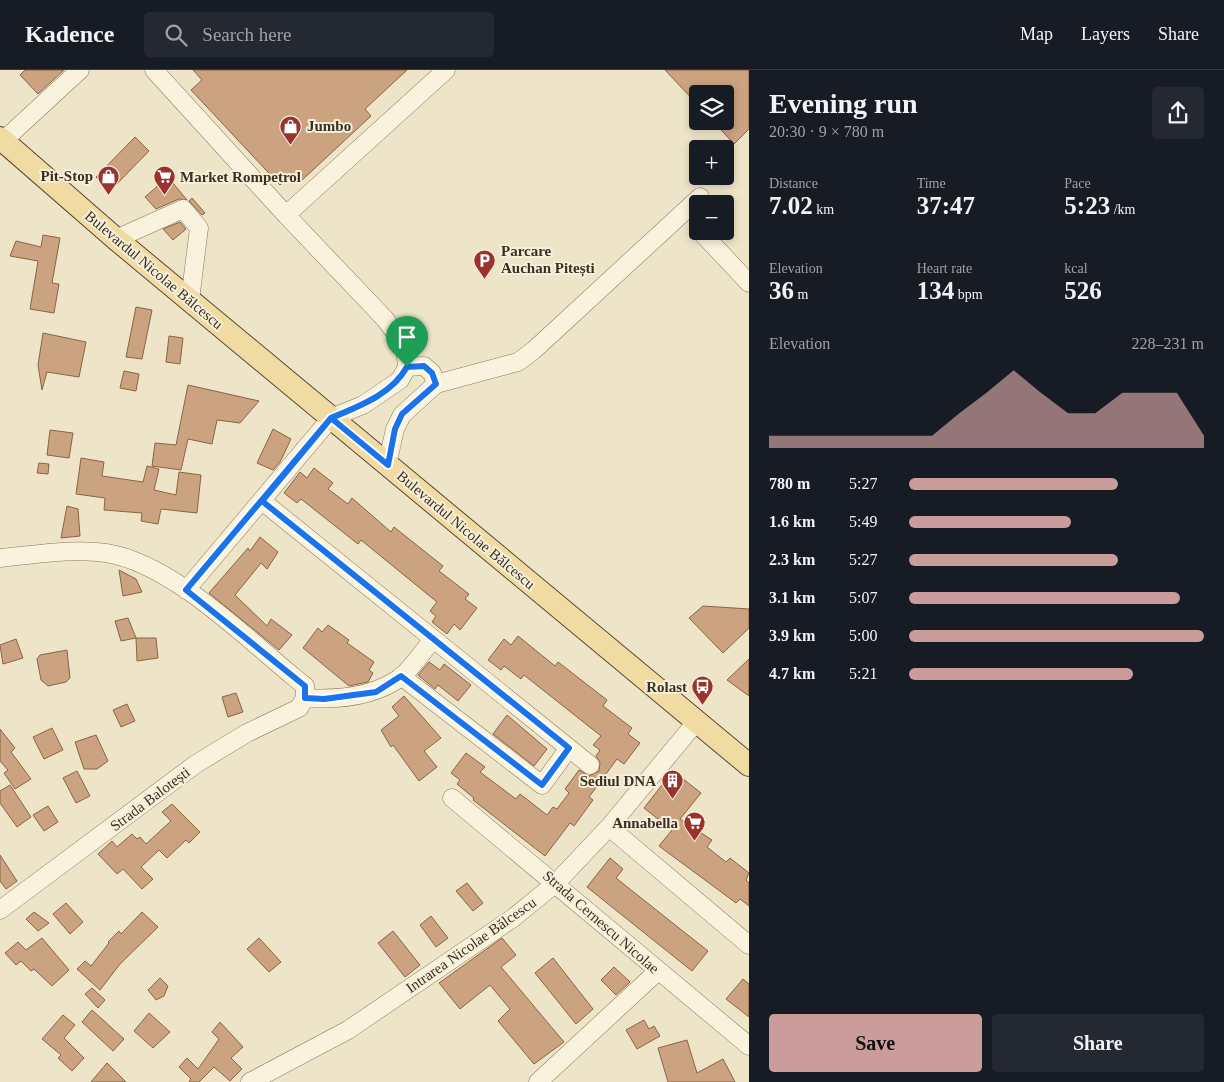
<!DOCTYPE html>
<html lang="en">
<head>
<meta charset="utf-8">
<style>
	:root { --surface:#171b24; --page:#242831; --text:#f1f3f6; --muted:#9ea1a6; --line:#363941; --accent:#ca9c9c }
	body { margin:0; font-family:Georgia,serif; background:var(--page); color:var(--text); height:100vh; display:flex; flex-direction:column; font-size:19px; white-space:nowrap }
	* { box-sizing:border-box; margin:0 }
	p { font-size:16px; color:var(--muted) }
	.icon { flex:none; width:28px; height:28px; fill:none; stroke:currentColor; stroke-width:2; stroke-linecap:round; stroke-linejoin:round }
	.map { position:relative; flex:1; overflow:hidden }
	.side { display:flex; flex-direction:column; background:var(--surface); width:475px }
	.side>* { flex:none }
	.fabs { position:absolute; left:689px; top:15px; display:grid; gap:10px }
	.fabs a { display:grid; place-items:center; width:45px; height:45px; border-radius:5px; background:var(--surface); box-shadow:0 2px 8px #0003; font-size:25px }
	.pin { position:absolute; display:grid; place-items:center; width:42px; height:42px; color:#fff; margin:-51px -21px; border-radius:50% 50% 50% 0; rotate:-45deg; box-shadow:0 0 5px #0007 }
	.pin .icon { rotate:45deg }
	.round { display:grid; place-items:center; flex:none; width:52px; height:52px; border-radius:5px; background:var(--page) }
	.overview { display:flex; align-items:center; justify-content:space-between; height:85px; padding:0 20px }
	h1 { font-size:28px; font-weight:700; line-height:38px }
	.metrics { display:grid; grid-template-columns:repeat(3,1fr); gap:8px; height:85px; padding:5px 20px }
	.metrics div { display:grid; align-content:center }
	.metrics b { font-size:25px; font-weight:700 }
	.metrics small { font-size:14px; font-weight:400 }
	.metrics p { font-size:14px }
	.chart { height:140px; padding:10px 20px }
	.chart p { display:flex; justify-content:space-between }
	.chart svg { width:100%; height:90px; margin-top:5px; fill:var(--accent); opacity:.7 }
	.cta { display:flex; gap:10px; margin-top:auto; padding:10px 20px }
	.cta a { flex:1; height:58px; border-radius:5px; background:var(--accent); color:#111; font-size:20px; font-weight:700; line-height:58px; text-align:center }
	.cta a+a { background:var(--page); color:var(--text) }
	ul { padding:0 20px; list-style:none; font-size:16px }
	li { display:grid; grid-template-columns:80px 60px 1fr; align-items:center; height:38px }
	li i { height:12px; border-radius:6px; background:var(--accent) }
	header { display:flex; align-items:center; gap:30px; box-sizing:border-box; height:70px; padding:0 25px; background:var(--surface); border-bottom:1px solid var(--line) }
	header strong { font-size:24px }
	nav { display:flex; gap:28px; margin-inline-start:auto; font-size:18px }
	.search { width:350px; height:45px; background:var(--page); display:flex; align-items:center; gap:12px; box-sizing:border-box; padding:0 18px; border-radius:5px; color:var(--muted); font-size:19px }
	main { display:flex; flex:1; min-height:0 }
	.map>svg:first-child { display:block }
	.building { fill:#cca380; stroke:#8a6344 }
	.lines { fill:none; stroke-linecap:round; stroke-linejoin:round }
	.minor-casing { stroke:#8b785e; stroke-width:19 }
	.major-casing { stroke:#594631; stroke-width:24 }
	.minor { stroke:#f9f2dd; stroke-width:18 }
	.major { stroke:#f0dba3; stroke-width:22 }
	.route-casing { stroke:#fff; stroke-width:10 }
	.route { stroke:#1a73e8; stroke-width:6 }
	.labels { text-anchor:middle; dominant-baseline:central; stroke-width:4; stroke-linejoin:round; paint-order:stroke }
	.poi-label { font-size:15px; font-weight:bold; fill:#3c2f21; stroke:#f6efd9; text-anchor:end }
	.street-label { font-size:15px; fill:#3c2f21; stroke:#f6efd9 }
</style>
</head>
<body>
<header>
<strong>Kadence</strong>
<div class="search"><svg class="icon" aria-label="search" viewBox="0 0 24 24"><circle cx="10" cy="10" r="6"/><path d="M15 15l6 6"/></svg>Search here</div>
<nav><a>Map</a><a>Layers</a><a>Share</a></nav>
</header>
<main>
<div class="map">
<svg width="749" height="1012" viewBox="0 0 749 1012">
	<rect width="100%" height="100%" fill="#eee5c9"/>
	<path class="building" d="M25,0H64L38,24L20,5Z
		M193,0H407L365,39L371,46L300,112L292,104L280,115L191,20L202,10Z
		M665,0H749V59L734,74L713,51H725V24H698V35Z
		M135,67L149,81L110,121L96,107Z
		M168,107L187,130L179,129L156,139L145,127Z
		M192,128L205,143L202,145L189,131Z
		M180,152L186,159L173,170L163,159Z
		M43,165L60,168L52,213L59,214L54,243L30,239L38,191L10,186L16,171L41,177Z
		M136,237L152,240L142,289L126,287Z
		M43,263L86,272L79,307L47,302L42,320L38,295Z
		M169,266L183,268L180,294L166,292Z
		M124,301L139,304L136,321L120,318Z
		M188,315L259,331L240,353L217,350L212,374L188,369L181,400L152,396L155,373L176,375Z
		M273,359L291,369L280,392L273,400L257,393Z
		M50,360L73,363L69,388L47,385Z
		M81,388L104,392L102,406L143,412L147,396L159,399L154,420L176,425L179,402L201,405L197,443L161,439L158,454L141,451L142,443L104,440L105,428L76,424Z
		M39,393L49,394L48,404L37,403Z
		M314,398L333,413L328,419L348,434L352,428L391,462L394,457L443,496L439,501L469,524L465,529L477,538L460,560L454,554L447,564L432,552L436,546L430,541L437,532L361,470L358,474L301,429L297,433L284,423L300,402L307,408Z
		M67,436L78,439L80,466L61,468Z
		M260,467L278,482L267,499L261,493L235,525L267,556L271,549L292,565L279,580L209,523L248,478L250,481Z
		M119,500L136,509L142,522L123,526Z
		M703,536L749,539V558L723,583L689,548Z
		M128,548L136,568L121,571L115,551Z
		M328,555L349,570L347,573L374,592L369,600L373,603L368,612L349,616L303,578L318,558L322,562Z
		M518,566L555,596L558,592L607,630L603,636L632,658L628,664L640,673L624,694L617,689L589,727L593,730L574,756L570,753L545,786L473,730L474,728L457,714L460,710L451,703L466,683L485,697L480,702L516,729L520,724L547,745L553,737L557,739L569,723L565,719L579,700L589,706L599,701L600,692L596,686L600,680L593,675L601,666L524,605L521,609L504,596L501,600L488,590L504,569L511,575Z
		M136,568H156L158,588L137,591Z
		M16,569L23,588L3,594L0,575Z
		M67,580L70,608L66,612L48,616L41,610L37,589L40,585Z
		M749,589V626L727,610Z
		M429,592L440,600L444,594L471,615L458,631L438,615L435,619L418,605Z
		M236,623L243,642L228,647L222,627Z
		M404,626L441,668L424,681L437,697L419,711L393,675L391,677L381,660L399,646L392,637Z
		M127,634L135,651L121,657L113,640Z
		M507,645L547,679L534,696L493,664Z
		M52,658L63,680L44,689L33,667Z
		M0,659L15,678L11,682L31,709L15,719L4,703L8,700L0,691Z
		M96,665L108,691L97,699H84L75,672Z
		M77,701L90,726L76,733L63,708Z
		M673,701L701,723L680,749L712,770L707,777L726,792L730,788L749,803L746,810L749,813V836L740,829L736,833L659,776L672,760L644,738Z
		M10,715L31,747L17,757L0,733V721Z
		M172,734L200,762L189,773L186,770L167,788L159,780L141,797L153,809L142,819L123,799L117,804L98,784L112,771L117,777L132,764L137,769L140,767L146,774L171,751L162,742Z
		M48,736L58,752L44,761L33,745Z
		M0,785L17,811L6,819L0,811Z
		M610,788L623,799L616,808L708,881L692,901L587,817Z
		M467,813L483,833L473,841L456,821Z
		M66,833L83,852L70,864L53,844Z
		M34,842L49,853L38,861L26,849Z
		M142,842L158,857L120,894L100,920L77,899L85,891L91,896L109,873L108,872L119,861L121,864Z
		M431,846L448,868L436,877L420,855Z
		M393,861L420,895L405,907L378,873Z
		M42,868L69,900L52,916L34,899L31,901L21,891L16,895L5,883L18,872L26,880Z
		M259,868L281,892L269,902L247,879Z
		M502,868L516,885L501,897L564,972L534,994L498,951L510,939L490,915L460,939L439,913Z
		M553,888L593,939L576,954L535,903Z
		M614,897L630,912L616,925L601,910Z
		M160,908L168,916L164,926L156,930L148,920Z
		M743,909L749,914V947L726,929Z
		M92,918L105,930L98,938L85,924Z
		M92,940L124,969L113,981L82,952Z
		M149,943L170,962L153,978L134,961Z
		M63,945L75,955L64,968L84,988L72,1001L58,988L61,985L42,969Z
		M644,950L649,959L654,956L660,966L637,979L626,960Z
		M220,952L243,977L231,988L242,999L230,1011L214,997L199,1012H189L191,1009L179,997L187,988L198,999L219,969L212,962Z
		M687,970L697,1003L723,989L735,1012H668L658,978Z
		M107,993L126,1012H91Z"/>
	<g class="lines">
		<defs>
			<path id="minor" d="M154,0L286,145
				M3,71L80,0
				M700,161L749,213
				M116,169L183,139L199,158L190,230
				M407,297L424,296L432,303L436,314
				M387,395L395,359L402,345L436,314L518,292L534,280L700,127
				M262,431L590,695
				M0,488C34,485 72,478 106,483C171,493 244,566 295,608L305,616V628L299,638L247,663L196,694L0,840
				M186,520L331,348L363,335L400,310L407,297L405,276L385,249L286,145L446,0
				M401,606L542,715L569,678
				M305,628C338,630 374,627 401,607C413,597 423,581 433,569
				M452,728L749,976
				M609,757L749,875
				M250,1012L348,960L513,848L556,813L609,757L697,651
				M538,1012L658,901"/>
			<path id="major" d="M0,68L116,169L749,695"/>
		</defs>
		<use href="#minor" class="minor-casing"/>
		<use href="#major" class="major-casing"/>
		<use href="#minor" class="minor"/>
		<use href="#major" class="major"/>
	</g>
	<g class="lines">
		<defs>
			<path id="route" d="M407,297C391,325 359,336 331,348L186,520L305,616V628L324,629L376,622L401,606L542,715L569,678L262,431L331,348L388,395L395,359L402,344L436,314L432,303L424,296L407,297"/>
		</defs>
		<use href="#route" class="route-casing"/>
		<use href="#route" class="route"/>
	</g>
	<defs>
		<symbol id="shop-pin" viewBox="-11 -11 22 30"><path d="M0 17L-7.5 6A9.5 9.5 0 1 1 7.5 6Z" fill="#9a322e" stroke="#f6efd9"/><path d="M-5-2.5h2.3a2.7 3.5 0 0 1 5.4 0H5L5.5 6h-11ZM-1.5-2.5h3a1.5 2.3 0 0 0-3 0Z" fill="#fff"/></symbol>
		<symbol id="supermarket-pin" viewBox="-11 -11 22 30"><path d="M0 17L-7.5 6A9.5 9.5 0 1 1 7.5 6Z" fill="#9a322e" stroke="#f6efd9"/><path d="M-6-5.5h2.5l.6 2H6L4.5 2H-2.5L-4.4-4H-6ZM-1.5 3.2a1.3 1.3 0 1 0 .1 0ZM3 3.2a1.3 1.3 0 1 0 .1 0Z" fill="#fff"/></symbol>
		<symbol id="parking-pin" viewBox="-11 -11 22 30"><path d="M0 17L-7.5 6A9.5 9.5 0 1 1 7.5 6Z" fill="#9a322e" stroke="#f6efd9"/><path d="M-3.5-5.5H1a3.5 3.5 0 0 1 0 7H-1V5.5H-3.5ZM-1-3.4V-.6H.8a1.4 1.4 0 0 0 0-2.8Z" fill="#fff"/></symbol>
		<symbol id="bus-pin" viewBox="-11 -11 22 30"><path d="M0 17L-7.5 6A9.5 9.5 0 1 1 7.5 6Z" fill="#9a322e" stroke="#f6efd9"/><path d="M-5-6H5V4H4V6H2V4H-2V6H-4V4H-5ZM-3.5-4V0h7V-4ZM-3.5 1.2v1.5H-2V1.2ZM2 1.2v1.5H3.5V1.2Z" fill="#fff"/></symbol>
		<symbol id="building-pin" viewBox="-11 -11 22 30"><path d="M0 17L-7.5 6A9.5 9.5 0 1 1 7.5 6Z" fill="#9a322e" stroke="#f6efd9"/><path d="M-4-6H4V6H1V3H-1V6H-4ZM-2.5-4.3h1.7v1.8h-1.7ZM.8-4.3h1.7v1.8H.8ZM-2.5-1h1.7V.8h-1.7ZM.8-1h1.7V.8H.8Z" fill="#fff"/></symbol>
	</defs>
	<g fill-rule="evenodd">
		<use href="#shop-pin" x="278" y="44" width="25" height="34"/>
		<use href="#shop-pin" x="96" y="94" width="25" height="34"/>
		<use href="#supermarket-pin" x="152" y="94" width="25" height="34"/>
		<use href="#parking-pin" x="472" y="178" width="25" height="34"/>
		<use href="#bus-pin" x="690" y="604" width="25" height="34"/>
		<use href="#building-pin" x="660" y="698" width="25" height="34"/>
		<use href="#supermarket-pin" x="682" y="740" width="25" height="34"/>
	</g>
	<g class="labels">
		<g class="poi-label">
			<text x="307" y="56" text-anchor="start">Jumbo</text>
			<text x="93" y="106">Pit-Stop</text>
			<text x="180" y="107" text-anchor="start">Market Rompetrol</text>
			<text x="501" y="181" text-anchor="start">Parcare<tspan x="501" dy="17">Auchan Pitești</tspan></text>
			<text x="687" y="617">Rolast</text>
			<text x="656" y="711">Sediul DNA</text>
			<text x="678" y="753">Annabella</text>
		</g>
		<g class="street-label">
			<text transform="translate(154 200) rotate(40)">Bulevardul Nicolae Bălcescu</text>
			<text transform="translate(466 460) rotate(40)">Bulevardul Nicolae Bălcescu</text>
			<text transform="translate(150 729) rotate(-37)">Strada Balotești</text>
			<text transform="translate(601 852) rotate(41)">Strada Cernescu Nicolae</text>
			<text transform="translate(471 875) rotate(-35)">Intrarea Nicolae Bălcescu</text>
		</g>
	</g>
</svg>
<div class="fabs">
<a><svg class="icon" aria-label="layers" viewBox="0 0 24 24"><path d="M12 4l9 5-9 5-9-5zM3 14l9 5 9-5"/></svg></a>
<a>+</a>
<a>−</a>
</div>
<div class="pin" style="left:407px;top:297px;background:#1e9e55"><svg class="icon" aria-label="arrive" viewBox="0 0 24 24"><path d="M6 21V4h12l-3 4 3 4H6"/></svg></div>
</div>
<section class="side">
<div class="overview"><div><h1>Evening run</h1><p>20:30 · 9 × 780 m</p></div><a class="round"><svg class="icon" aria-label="share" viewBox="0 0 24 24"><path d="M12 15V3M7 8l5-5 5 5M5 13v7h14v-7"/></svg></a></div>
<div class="metrics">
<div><p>Distance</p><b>7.02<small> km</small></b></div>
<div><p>Time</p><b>37:47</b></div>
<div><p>Pace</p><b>5:23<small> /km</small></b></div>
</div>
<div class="metrics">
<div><p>Elevation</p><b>36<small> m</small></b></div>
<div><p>Heart rate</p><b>134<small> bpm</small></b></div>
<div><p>kcal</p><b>526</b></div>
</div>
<div class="chart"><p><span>Elevation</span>228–231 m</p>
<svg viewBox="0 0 160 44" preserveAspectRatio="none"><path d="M0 44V38L10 38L20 38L30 38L40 38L50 38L60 38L70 27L80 17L90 6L100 17L110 27L120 27L130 17L140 17L150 17L160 38V44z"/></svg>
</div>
<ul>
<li><b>780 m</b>5:27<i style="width:71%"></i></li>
<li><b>1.6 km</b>5:49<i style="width:55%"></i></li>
<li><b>2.3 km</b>5:27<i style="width:71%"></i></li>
<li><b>3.1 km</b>5:07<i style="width:92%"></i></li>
<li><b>3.9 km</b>5:00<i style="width:100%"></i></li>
<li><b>4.7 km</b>5:21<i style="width:76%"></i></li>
</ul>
<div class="cta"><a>Save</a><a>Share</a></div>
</section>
</main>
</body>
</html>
